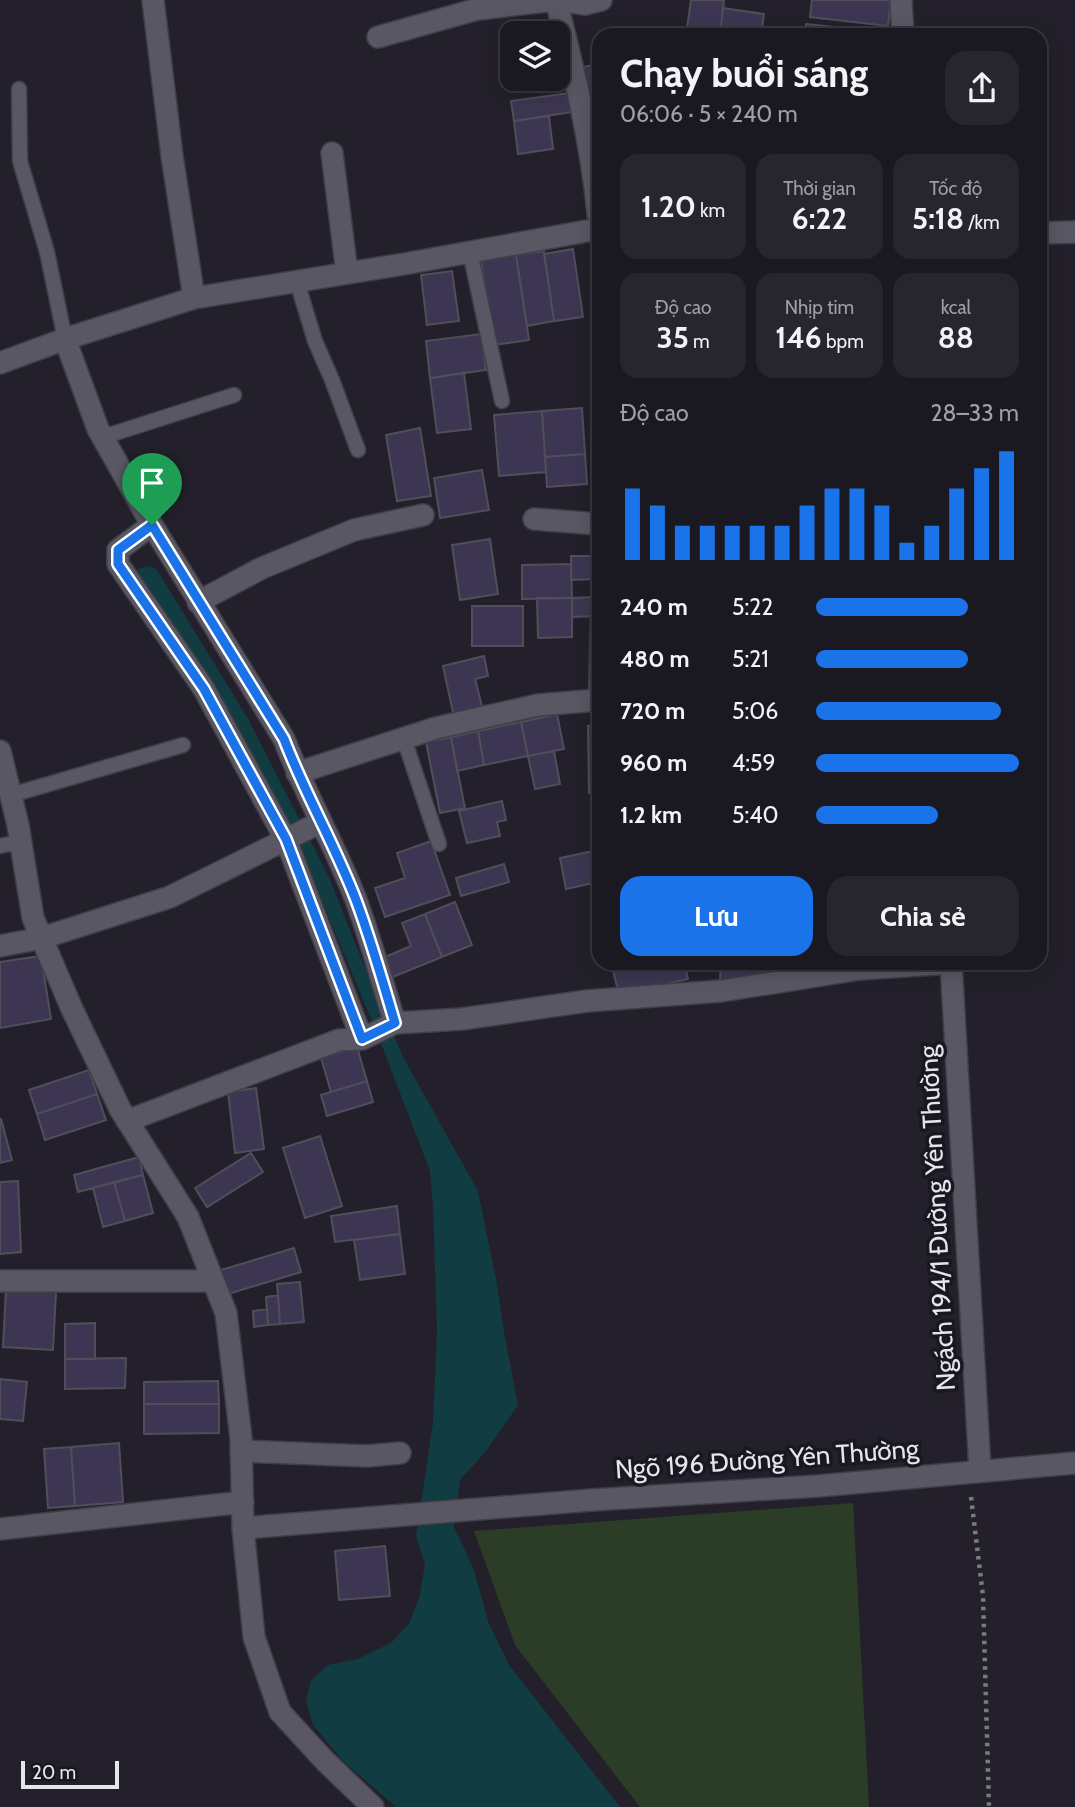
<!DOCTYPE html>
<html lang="vi">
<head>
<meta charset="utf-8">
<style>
	:root { --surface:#1a1820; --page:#27252d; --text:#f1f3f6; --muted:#9fa0a5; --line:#38373e; --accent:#1a73e8 }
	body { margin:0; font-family:Cabin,sans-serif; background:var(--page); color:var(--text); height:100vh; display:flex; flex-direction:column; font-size:26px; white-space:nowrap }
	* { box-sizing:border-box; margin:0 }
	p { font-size:23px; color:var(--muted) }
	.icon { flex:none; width:38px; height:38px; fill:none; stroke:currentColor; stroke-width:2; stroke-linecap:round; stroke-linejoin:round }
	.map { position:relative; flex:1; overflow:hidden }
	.details { position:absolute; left:592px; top:28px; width:455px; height:942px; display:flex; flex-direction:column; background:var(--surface); border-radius:21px; box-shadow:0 4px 18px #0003,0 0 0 2px var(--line) }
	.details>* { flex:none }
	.tools { position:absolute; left:500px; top:21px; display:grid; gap:14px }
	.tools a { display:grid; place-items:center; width:70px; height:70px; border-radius:14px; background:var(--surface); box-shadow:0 4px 18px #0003,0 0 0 2px var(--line); font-size:35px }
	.scale { position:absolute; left:21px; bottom:18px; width:98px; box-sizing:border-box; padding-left:7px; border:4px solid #e6e5ec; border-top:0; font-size:19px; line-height:24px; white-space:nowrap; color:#e6e5ec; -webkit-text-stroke:5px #191721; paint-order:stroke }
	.pin { position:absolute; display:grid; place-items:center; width:60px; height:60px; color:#fff; margin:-72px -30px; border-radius:50% 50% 50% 0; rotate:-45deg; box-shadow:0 0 7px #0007 }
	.pin .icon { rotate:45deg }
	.round { display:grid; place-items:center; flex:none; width:74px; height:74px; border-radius:21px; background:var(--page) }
	.headline { display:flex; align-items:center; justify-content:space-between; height:119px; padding:0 28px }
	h1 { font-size:38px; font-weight:800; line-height:52px }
	.stats { display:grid; grid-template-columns:repeat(3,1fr); gap:10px; height:119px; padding:7px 28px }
	.stats div { display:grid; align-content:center; border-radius:18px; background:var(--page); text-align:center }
	.stats b { font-size:30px; font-weight:800 }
	.stats small { font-size:19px; font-weight:400 }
	.stats p { font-size:19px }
	.chart { height:196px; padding:14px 28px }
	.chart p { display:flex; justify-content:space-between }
	.chart svg { width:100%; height:126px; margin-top:7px; stroke:var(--accent); stroke-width:6 }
	.primary-button { display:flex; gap:14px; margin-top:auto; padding:14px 28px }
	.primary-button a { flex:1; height:80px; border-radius:21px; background:var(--accent); color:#fff; font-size:28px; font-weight:800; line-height:80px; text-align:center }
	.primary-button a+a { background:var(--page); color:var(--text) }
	ul { padding:0 28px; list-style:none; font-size:23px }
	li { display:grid; grid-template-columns:112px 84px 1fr; align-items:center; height:52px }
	li i { height:18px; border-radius:9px; background:var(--accent) }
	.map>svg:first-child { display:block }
	.green { fill:#2b3d26 }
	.water { fill:#103c42 }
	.building { fill:#3d3652; stroke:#514e5a; stroke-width:2 }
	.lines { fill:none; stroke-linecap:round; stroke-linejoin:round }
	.lane-casing { stroke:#403e47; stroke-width:17 }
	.street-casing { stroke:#403e47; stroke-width:24 }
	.path { stroke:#7c7983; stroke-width:4.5; stroke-dasharray:3.5 5; stroke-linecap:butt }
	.lane { stroke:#5a5764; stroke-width:14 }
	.street { stroke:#5a5764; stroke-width:21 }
	.route-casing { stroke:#fff; stroke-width:14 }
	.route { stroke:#1a73e8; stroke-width:9 }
	.labels { text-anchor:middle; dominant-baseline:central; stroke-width:7; stroke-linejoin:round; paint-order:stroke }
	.street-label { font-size:26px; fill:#e6e5ec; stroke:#191721 }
</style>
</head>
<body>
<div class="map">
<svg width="1075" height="1807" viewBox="0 0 1075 1807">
	<rect width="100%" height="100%" fill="#23202b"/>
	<path class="green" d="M853,1503L869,1807H640L515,1645L474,1531Z"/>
	<path class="water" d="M150,566L157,570L247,717L328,875L362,960L403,1057L478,1191L496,1279L505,1337L518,1405L486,1451L460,1480L454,1527L474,1570L489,1624L509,1665L620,1807H396L342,1760L313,1725L306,1701L311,1680L328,1665L358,1659L391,1643L410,1622L419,1598L425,1565L416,1536L433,1423L437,1331L433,1207L430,1171L382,1046L307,864L232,721L135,575L138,569Z"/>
	<path class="building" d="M691,0H724L720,35H686Z
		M812,0H891L888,26L810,17Z
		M723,8L764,14L761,35H720Z
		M806,24L891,33V35H805Z
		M598,64V102L591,104L583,67Z
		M570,93L572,112L514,121L511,101Z
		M549,116L553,149L518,154L514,121Z
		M573,249L583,317L554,321L544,254Z
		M544,251L554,321L527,326L516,255Z
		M516,255L529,340L494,345L481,261Z
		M452,271L459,321L427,325L421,275Z
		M481,334L486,370L430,378L426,341Z
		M464,373L471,429L437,433L430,378Z
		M582,408L585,454L545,457L542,411Z
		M542,411L546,472L499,476L494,415Z
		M420,428L431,496L397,501L386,435Z
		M585,454L587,484L547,487L545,457Z
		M482,470L489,510L440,518L434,478Z
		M490,539L498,594L460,600L452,545Z
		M593,540H598V579L571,580V556H594Z
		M571,564L572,598L522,599V565Z
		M595,597L596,616L572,617V598Z
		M537,598H572V637L538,638Z
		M472,606H523V646H472Z
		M484,656L488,676L475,679L483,710L454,717L443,666Z
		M557,714L564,749L528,756L521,722Z
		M521,722L528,756L484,765L478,731Z
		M588,726H598V793H589Z
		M478,731L484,765L457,771L451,737Z
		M451,737L465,808L440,813L426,742Z
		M554,751L560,784L535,789L528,756Z
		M502,801L506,820L497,822L500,836L467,843L459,811Z
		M431,841L450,895L385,917L375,888L405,878L397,853Z
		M598,850V882L566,889L560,858Z
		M504,864L509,882L461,896L456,878Z
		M455,902L472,945L442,957L425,914Z
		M425,914L442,957L388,979L380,959L411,946L402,923Z
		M41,956L51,1019L0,1028V962Z
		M629,962H684L688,979L619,995L612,966Z
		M721,962H765V981H720Z
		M357,1047L367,1081L331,1092L321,1058Z
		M89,1070L97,1094L37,1114L29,1090Z
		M367,1081L373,1102L327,1116L321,1095Z
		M256,1088L264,1149L235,1153L228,1092Z
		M97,1094L106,1120L45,1140L37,1114Z
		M0,1119H1L12,1160L0,1163Z
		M320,1136L342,1206L305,1218L283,1148Z
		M251,1153L263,1172L207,1207L195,1188Z
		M139,1157L143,1175L78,1192L74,1175Z
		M143,1175L153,1213L125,1221L114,1182Z
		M18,1181L21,1252L0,1254V1182Z
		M114,1182L125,1221L103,1227L93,1188Z
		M397,1206L400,1234L335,1242L331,1216Z
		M400,1234L405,1274L360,1280L354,1240Z
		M294,1248L301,1272L228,1294L221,1270Z
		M300,1282L304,1322L280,1324L277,1284Z
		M6,1289L56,1292L53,1350L3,1347Z
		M278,1295L280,1324L268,1325L266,1297Z
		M267,1309L268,1325L254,1327L253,1311Z
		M95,1323V1359H65V1324Z
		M126,1358L125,1388L65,1389V1359Z
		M0,1379L27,1382L23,1421L0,1419Z
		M218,1381L219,1404H144V1382Z
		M144,1404H219V1433L144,1434Z
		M119,1443L123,1502L75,1506L71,1447Z
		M71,1447L75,1506L48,1508L44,1449Z
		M385,1546L390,1596L339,1600L335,1551Z"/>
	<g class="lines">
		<defs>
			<path id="lane" d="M19,89L20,161L47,252L65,339
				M470,252L502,401
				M297,282L315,341L332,380L358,450
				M103,437L234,395
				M596,701L598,617
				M404,739L439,844
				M11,795L183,745
				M0,846L20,842"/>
			<path id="street" d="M153,0L172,156L194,298
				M556,0C574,71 591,142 598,214
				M901,0L903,35
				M378,37L478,9L556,0L585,4L601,0
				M332,153L347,273
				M1040,233L1075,232
				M65,339L98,429L152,525L284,739C305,794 335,845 356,900C371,940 382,982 395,1023
				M0,363L65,339L194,298L404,264L598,229
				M534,519L598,524
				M152,525L118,550V564L204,689L286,840L362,1039
				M198,602L262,568L354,530L423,515
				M0,751L18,825L33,918L72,1009L120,1109L188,1217L226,1313L241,1438L243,1528L254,1637L280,1712L325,1761L373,1807
				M297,773L436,728L538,705L598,700
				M0,946L42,938L170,897L321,822
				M951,962L980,1470
				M127,1121L339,1040L362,1039L395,1023L462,1019L587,1001L721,991L860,969L951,963
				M0,1281H213
				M241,1451L367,1456L400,1453
				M243,1528L592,1500L818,1486L1075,1463
				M0,1529L243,1502"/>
		</defs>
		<use href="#lane" class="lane-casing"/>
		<use href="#street" class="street-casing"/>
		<path class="path" d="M971,1497L983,1596L989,1807"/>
		<use href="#lane" class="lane"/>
		<use href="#street" class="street"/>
	</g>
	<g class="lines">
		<defs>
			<path id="route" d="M152,525L284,739C305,794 335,845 356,900C371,940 383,982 395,1023L362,1039L286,839L204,689L118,564V550Z"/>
		</defs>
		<use href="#route" class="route-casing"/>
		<use href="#route" class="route"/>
	</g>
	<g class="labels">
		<g class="street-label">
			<text transform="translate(937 1218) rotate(-93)">Ngách 194/1 Đường Yên Thường</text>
			<text transform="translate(767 1459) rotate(-4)">Ngõ 196 Đường Yên Thường</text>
		</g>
	</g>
</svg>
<div class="tools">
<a><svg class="icon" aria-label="layers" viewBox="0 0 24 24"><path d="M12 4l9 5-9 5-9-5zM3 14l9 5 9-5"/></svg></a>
</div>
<div class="scale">20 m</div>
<div class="pin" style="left:152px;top:525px;background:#1e9e55"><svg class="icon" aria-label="arrive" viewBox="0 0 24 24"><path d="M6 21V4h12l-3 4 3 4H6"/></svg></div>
<section class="details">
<div class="headline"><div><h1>Chạy buổi sáng</h1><p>06:06 · 5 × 240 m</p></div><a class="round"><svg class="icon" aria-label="share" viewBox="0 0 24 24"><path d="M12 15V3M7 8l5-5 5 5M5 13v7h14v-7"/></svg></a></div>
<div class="stats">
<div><b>1.20<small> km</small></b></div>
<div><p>Thời gian</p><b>6:22</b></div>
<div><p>Tốc độ</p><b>5:18<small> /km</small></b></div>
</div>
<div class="stats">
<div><p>Độ cao</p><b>35<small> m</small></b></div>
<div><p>Nhịp tim</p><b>146<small> bpm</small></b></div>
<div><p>kcal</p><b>88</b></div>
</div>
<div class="chart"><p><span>Độ cao</span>28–33 m</p>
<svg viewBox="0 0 160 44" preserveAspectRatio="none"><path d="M5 44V19M15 44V25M25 44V32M35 44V32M45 44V32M55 44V32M65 44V32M75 44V25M85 44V19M95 44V19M105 44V25M115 44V38M125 44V32M135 44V19M145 44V12M155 44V6"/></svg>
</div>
<ul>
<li><b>240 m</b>5:22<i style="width:75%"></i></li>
<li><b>480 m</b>5:21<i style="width:75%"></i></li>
<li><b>720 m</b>5:06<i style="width:91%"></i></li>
<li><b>960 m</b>4:59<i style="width:100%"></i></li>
<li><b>1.2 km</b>5:40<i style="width:60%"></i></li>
</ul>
<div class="primary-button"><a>Lưu</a><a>Chia sẻ</a></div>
</section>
</div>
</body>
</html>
